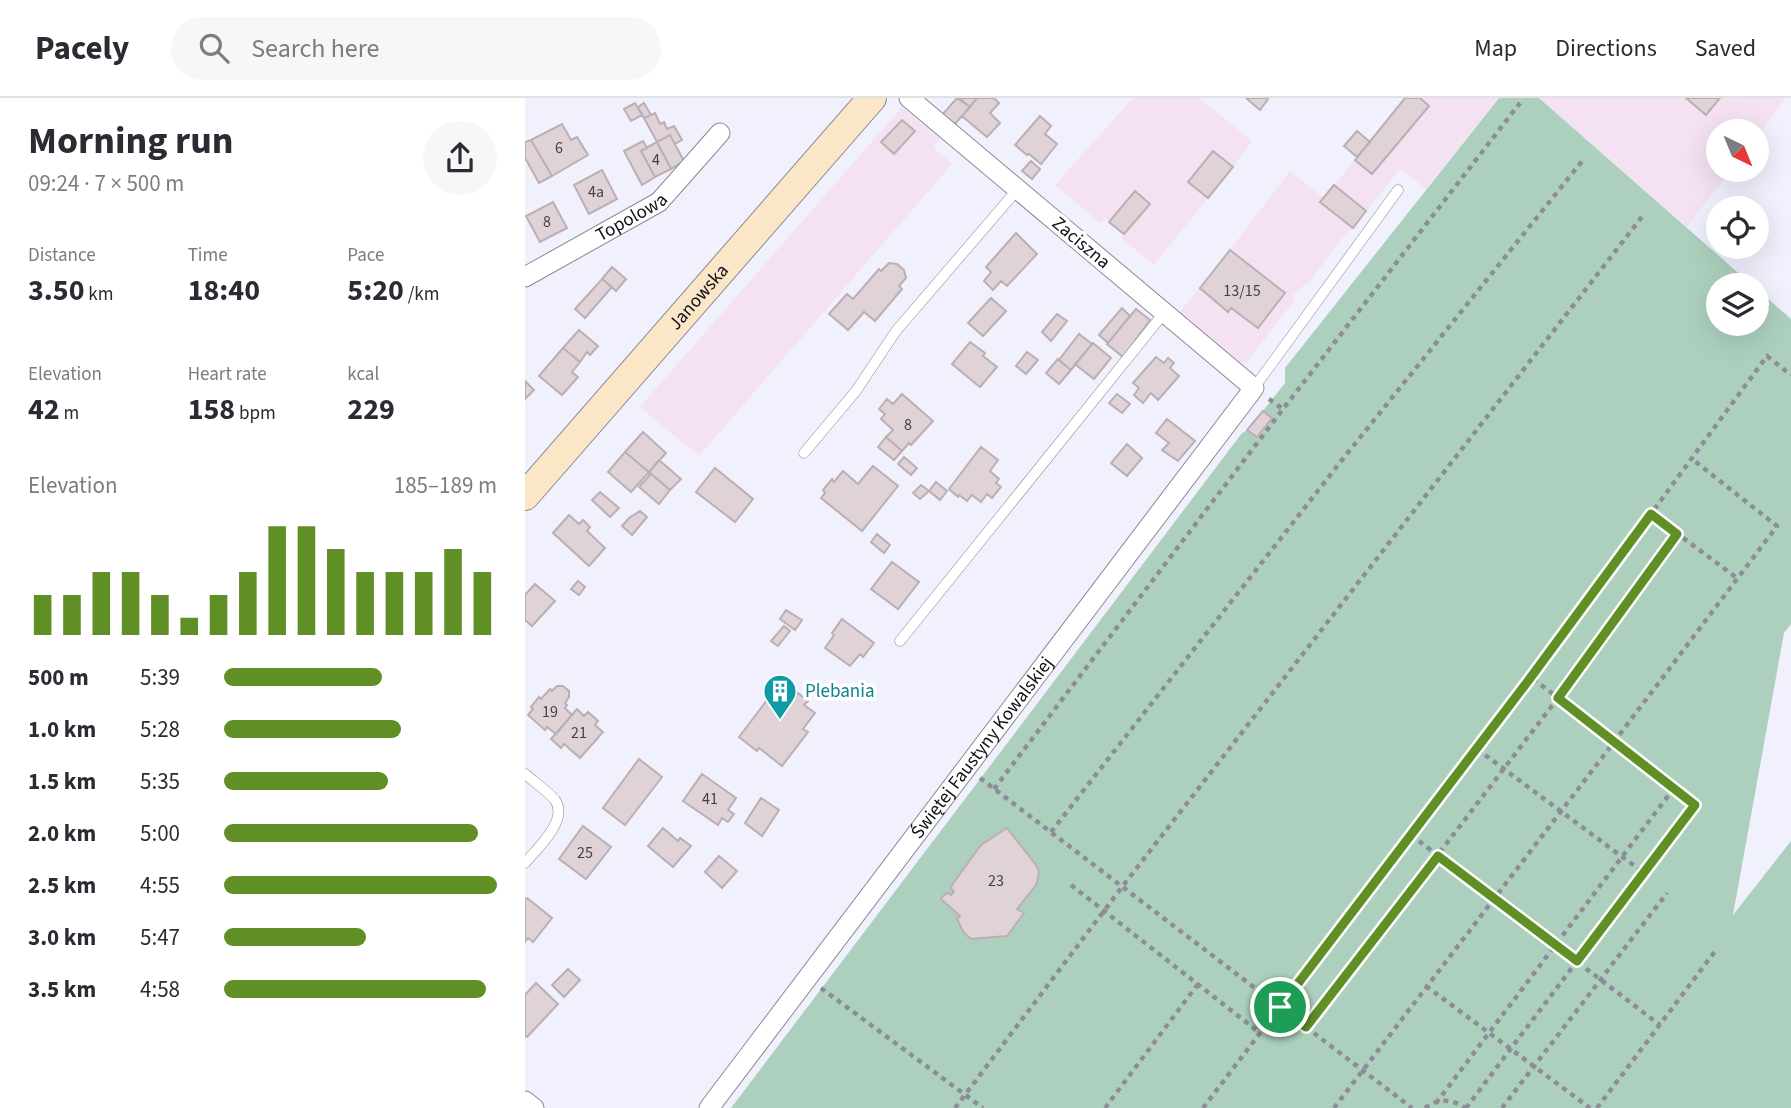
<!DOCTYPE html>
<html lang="en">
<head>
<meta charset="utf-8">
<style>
	:root { --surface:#fff; --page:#f7f7f7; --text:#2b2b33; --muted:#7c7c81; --line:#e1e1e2; --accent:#5f8f25 }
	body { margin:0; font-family:"Source Sans 3",sans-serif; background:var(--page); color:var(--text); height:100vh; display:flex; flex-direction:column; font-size:26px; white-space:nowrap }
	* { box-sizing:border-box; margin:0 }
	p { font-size:23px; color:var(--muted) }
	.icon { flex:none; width:38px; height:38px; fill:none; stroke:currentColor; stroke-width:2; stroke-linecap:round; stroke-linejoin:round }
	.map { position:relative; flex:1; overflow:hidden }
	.side { display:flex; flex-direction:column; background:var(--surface); width:525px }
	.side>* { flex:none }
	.needle { width:46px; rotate:137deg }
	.tools { position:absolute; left:1181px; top:21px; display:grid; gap:14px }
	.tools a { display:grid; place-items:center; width:63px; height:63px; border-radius:50%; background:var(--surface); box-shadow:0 7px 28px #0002; font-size:35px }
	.pin { position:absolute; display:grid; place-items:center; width:60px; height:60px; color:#fff; margin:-30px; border:4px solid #fff; border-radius:50%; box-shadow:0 2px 7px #0007 }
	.round { display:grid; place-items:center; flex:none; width:74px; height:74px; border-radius:37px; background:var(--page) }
	.head { display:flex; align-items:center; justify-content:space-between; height:119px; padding:0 28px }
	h1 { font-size:38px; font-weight:700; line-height:52px }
	.metrics { display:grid; grid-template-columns:repeat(3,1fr); gap:10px; height:119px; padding:7px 28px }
	.metrics div { display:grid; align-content:center }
	.metrics b { font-size:30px; font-weight:700 }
	.metrics small { font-size:19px; font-weight:400 }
	.metrics p { font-size:19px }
	.chart { height:196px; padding:14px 28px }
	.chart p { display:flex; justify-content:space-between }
	.chart svg { width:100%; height:126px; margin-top:7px; stroke:var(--accent); stroke-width:6 }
	ul { padding:0 28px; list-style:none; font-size:23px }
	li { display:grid; grid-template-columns:112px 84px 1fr; align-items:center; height:52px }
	li i { height:18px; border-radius:9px; background:var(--accent) }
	header { display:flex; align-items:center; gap:42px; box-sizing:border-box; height:98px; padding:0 35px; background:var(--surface); border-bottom:2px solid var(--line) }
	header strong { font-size:33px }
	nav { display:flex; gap:38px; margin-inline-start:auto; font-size:24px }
	.search { width:490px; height:63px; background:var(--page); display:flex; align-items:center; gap:18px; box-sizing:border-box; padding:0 24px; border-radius:38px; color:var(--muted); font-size:26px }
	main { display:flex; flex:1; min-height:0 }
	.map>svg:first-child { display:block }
	.commercial { fill:#f4e2f3 }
	.green { fill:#add0be }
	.building { fill:#e0d3d8; stroke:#bbafb3; stroke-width:2 }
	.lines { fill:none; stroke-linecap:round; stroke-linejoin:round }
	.service-casing { stroke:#898a95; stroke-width:11 }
	.minor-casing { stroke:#898a95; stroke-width:21 }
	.secondary-casing { stroke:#898a95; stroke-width:30 }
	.path { stroke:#8c8d96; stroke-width:4.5; stroke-dasharray:5 5; stroke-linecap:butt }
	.service { stroke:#fff; stroke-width:10 }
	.minor { stroke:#fff; stroke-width:19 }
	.secondary { stroke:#fbe6c8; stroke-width:28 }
	.route-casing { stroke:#fff; stroke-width:14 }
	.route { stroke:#5f8f25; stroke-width:9 }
	.labels { text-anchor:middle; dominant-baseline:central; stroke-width:7; stroke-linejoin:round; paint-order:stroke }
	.number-label { font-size:16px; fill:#454246 }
	.street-label { font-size:19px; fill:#111216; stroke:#fff }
	.culture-label { font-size:19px; fill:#0d838f; stroke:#fff; text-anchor:start }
</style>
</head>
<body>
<header>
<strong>Pacely</strong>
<div class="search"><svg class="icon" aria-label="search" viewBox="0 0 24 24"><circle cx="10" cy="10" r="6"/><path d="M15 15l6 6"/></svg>Search here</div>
<nav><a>Map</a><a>Directions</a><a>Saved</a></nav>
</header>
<main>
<section class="side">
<div class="head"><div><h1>Morning run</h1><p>09:24 · 7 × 500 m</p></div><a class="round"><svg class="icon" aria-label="share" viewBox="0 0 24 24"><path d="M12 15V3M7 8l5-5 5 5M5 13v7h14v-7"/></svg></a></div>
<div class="metrics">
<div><p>Distance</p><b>3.50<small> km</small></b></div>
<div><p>Time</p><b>18:40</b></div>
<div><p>Pace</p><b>5:20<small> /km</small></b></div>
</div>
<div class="metrics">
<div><p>Elevation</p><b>42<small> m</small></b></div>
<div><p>Heart rate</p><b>158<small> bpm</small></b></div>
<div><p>kcal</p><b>229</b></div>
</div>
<div class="chart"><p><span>Elevation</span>185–189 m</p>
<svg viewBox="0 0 160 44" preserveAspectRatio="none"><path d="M5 44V30M15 44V30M25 44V22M35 44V22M45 44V30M55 44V38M65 44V30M75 44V22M85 44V6M95 44V6M105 44V14M115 44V22M125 44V22M135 44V22M145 44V14M155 44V22"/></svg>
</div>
<ul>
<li><b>500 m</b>5:39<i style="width:58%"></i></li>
<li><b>1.0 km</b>5:28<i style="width:65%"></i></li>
<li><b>1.5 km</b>5:35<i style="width:60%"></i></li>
<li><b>2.0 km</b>5:00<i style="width:93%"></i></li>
<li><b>2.5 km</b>4:55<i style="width:100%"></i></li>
<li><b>3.0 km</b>5:47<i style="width:52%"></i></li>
<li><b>3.5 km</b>4:58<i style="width:96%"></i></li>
</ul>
</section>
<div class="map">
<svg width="1266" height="1010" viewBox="0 0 1266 1010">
	<rect width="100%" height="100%" fill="#f0f1fd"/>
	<path class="commercial" d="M608,0H674L727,43L708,69L629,167L596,140L598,137L580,120L575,125L530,87Z
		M880,0H973L901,91L875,71L828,130L820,137L785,183L767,197L769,203L722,264H715L654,215L705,152L765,73L799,100Z
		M1014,0H1261L1232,38V33H1194V72H1206L1162,129Z
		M377,9L415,41L408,49L427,66L174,358L115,309Z"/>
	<path class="green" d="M974,0H1014L1227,187H1194V226H1232V191L1266,221V526L1259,535L1208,817L1266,743V1010H206L717,335L723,332L760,285V270Z"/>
	<path class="building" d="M432,0L445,9L429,27L417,17Z
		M434,0H452L445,9Z
		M452,0H469L474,5L465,15L475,25L462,39L437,18Z
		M721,0H742L743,1L735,12Z
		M880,0H895L904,8L847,76L830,62Z
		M1161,0H1195L1181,17Z
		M110,5L117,17L106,23L99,11Z
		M119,5L126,17L119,20L113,9Z
		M130,15L135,26L139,24L142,31L149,28L157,42L150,46L145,37L132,44L119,20Z
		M515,18L526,28L520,36L532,46L516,66L504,56L502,57L490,47Z
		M377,22L390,33L369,56L356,44Z
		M37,26L46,42L52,39L63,57L27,78L6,42Z
		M832,33L845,44L832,59L819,48Z
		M145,37L159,63L146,71L132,44Z
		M6,42L27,78L14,85L0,60V44Z
		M118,43L122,50L116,53L130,79L117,87L99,53Z
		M132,44L146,71L130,79L116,53Z
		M688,53L708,69L683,100L663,84Z
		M506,63L515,71L507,81L497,73Z
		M77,72L92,101L64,116L49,87Z
		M809,87L841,113L828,130L795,104Z
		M610,93L625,106L599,136L584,124Z
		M28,104L42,130L15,144L1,118Z
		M491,135L512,156L482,188L476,183L468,192L459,183L466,174L461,169Z
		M705,152L760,195L733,230L706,210L703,214L675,190Z
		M364,165L372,166L379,172L381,180L374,188L377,191L350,223L339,214L323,232L304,216L322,196L328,201L354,171L356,173Z
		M87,169L101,181L91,193L77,181Z
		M77,181L87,189L60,220L50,211Z
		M466,200L481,213L458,238L443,225Z
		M597,210L605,218L583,245L574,237Z
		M611,211L625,222L598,259L582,246Z
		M532,216L542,223L526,243L517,234Z
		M54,232L73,248L65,257L62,254L55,264L38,250Z
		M554,236L567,246L546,272L534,262Z
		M445,244L460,255L458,258L472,269L455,289L427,266Z
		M568,245L586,260L569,281L550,266Z
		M38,250L55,264L47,274L53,279L37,297L14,278Z
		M502,254L513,262L501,276L491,268Z
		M631,259L639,265L643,260L649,265L645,270L654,278L633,302L626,295L618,305L609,297L614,290L608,285Z
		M533,261L546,272L534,286L521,275Z
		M0,283L9,292L0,301Z
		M377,296L408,323L386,347L384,345L377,353L361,339L368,332L356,321L360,316L354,311L362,301L368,306Z
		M592,296L605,306L597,315L584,305Z
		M738,313L747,320L732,339L722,332Z
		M642,321L670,343L653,363L637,352L644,345L631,335Z
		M118,334L141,355L124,374L100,354Z
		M361,339L377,353L369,362L353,349Z
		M602,346L617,360L602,378L586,365Z
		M456,349L473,362L465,373L474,381L471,385L476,389L467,400L462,396L456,404L447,397L442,403L434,397L433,399L424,391Z
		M100,354L124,374L106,394L83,374Z
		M379,359L392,370L386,377L373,366Z
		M134,362L156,381L145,392L124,374Z
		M348,368L373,388L337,433L296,400L300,395L298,392L307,381L309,384L318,373L333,386Z
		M190,370L228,401L210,424L171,394Z
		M124,374L145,392L134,406L114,389L125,377L123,375Z
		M411,384L422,393L415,402L404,393Z
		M396,387L404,393L395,401L388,395Z
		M75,394L94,410L85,419L67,402Z
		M115,413L122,419L107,437L97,428L104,420Z
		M44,417L54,426L58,422L65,429L62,433L80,450L64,468L28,435Z
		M352,436L365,447L359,455L346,444Z
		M367,464L394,484L373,511L346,491Z
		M53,483L60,489L54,497L46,491Z
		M10,486L30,503L7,528L0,522V497Z
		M261,512L277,522L270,532L255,521Z
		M317,521L349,545L338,559L335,556L325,568L300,550L309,537L307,535Z
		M259,528L265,533L253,548L246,543Z
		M255,585L271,598L273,595L283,603L279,607L290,615L278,631L283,634L257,668L234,650L232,653L214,639Z
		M32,588H38L44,593V599L40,605L42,607L40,610L47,617L31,636L22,629L20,632L3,617L8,611L6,609L14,599L16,601L25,591L27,593Z
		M52,611L59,618L63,614L73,623L70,627L78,634L55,660L39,646L36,650L26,641Z
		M114,661L137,679L100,727L78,710Z
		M177,676L211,700L203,712L209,716L203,724L197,720L193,727L158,703Z
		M236,700L254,712L237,738L220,725Z
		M58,728L86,749L61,781L34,761Z
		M138,730L153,743L155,740L166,748L148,769L123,748Z
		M482,730L511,767L514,773L513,780L511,787L492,811L499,815L482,838L446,841L439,835L432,821L435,818L416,801L419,797L423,795L426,797L429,794L426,790L427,787L456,747Z
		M194,758L212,773L197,790L180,774Z
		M2,800L27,820L8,844L3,840L0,844V802Z
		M43,871L55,882L39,899L27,887Z
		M11,885L33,906L2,939L0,937V897Z"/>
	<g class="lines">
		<defs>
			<path id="service" d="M729,290L873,92
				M279,355L331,293L371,233L492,92
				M375,543L639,215
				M0,676C8,683 24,694 30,702C44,722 12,751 0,765"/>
			<g id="minor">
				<path id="s1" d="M0,179L134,104L195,35"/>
				<path d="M0,1003L9,1010"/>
				<path id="s2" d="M184,1010L729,290L384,0"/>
			</g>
			<g id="secondary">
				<path id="s3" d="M0,398L347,0"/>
			</g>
		</defs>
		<use href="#service" class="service-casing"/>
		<use href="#minor" class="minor-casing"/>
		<use href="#secondary" class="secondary-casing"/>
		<path class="path" d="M744,301L758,311
			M1126,416L1212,480
			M952,651L1119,775
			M455,680L887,1010
			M469,691L758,311L995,5
			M526,734L817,362L1058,62
			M886,737L1135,927
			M546,787L735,935
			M901,888L1065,1010
			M296,890L458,1010
			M781,929L1033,600L1152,436
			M911,1005L1149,690
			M430,1010L597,789L1120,115
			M580,1010L673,886
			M678,1010L1006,579L1242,258L1266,277
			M809,1010L1089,644L1252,428L1167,361
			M900,1010C912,1000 928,1001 940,1010
			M941,1010L1170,707L1006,579
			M977,1010L1142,795
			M1072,1010L1191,852"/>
		<use href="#service" class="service"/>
		<use href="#minor" class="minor"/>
		<use href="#secondary" class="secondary"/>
	</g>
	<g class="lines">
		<defs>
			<path id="route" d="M1126,416L1152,436L1033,600L1170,707L1052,863L913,758L781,929L755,909L1006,579Z"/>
		</defs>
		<use href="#route" class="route-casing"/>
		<use href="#route" class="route"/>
	</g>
	<defs>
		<symbol id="building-pin" viewBox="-11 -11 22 30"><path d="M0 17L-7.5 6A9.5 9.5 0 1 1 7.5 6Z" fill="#0f9aa8" stroke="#fff"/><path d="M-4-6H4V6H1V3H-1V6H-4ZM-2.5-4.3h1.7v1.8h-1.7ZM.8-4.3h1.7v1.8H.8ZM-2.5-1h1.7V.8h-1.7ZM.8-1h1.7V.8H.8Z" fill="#fff"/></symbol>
	</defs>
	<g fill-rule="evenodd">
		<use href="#building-pin" x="236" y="574" width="38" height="52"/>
	</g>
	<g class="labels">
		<g class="number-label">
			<text x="34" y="50">6</text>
			<text x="131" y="62">4</text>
			<text x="71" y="94">4a</text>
			<text x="22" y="124">8</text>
			<text x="717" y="193">13/15</text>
			<text x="383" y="327">8</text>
			<text x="25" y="614">19</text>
			<text x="54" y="635">21</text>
			<text x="185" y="701">41</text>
			<text x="60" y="755">25</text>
			<text x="471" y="783">23</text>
		</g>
		<g class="street-label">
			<text stroke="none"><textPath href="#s1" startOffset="122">Topolowa</textPath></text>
			<text transform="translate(556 145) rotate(40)">Zaciszna</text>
			<text stroke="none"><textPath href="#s3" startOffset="264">Janowska</textPath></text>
			<text stroke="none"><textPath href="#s2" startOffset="452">Świętej Faustyny Kowalskiej</textPath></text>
		</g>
		<g class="culture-label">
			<text x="280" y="593">Plebania</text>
		</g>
	</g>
</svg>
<div class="tools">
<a><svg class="needle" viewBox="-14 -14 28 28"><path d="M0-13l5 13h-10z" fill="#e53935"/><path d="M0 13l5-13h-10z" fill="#7c7c81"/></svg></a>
<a><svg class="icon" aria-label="locate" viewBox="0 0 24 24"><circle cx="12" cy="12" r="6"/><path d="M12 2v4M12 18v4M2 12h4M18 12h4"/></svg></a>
<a><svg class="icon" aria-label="layers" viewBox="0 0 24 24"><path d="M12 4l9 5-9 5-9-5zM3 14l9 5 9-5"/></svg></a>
</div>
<div class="pin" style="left:755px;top:909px;background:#1e9e55"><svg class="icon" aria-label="arrive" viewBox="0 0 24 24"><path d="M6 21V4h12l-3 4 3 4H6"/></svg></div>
</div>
</main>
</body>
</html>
